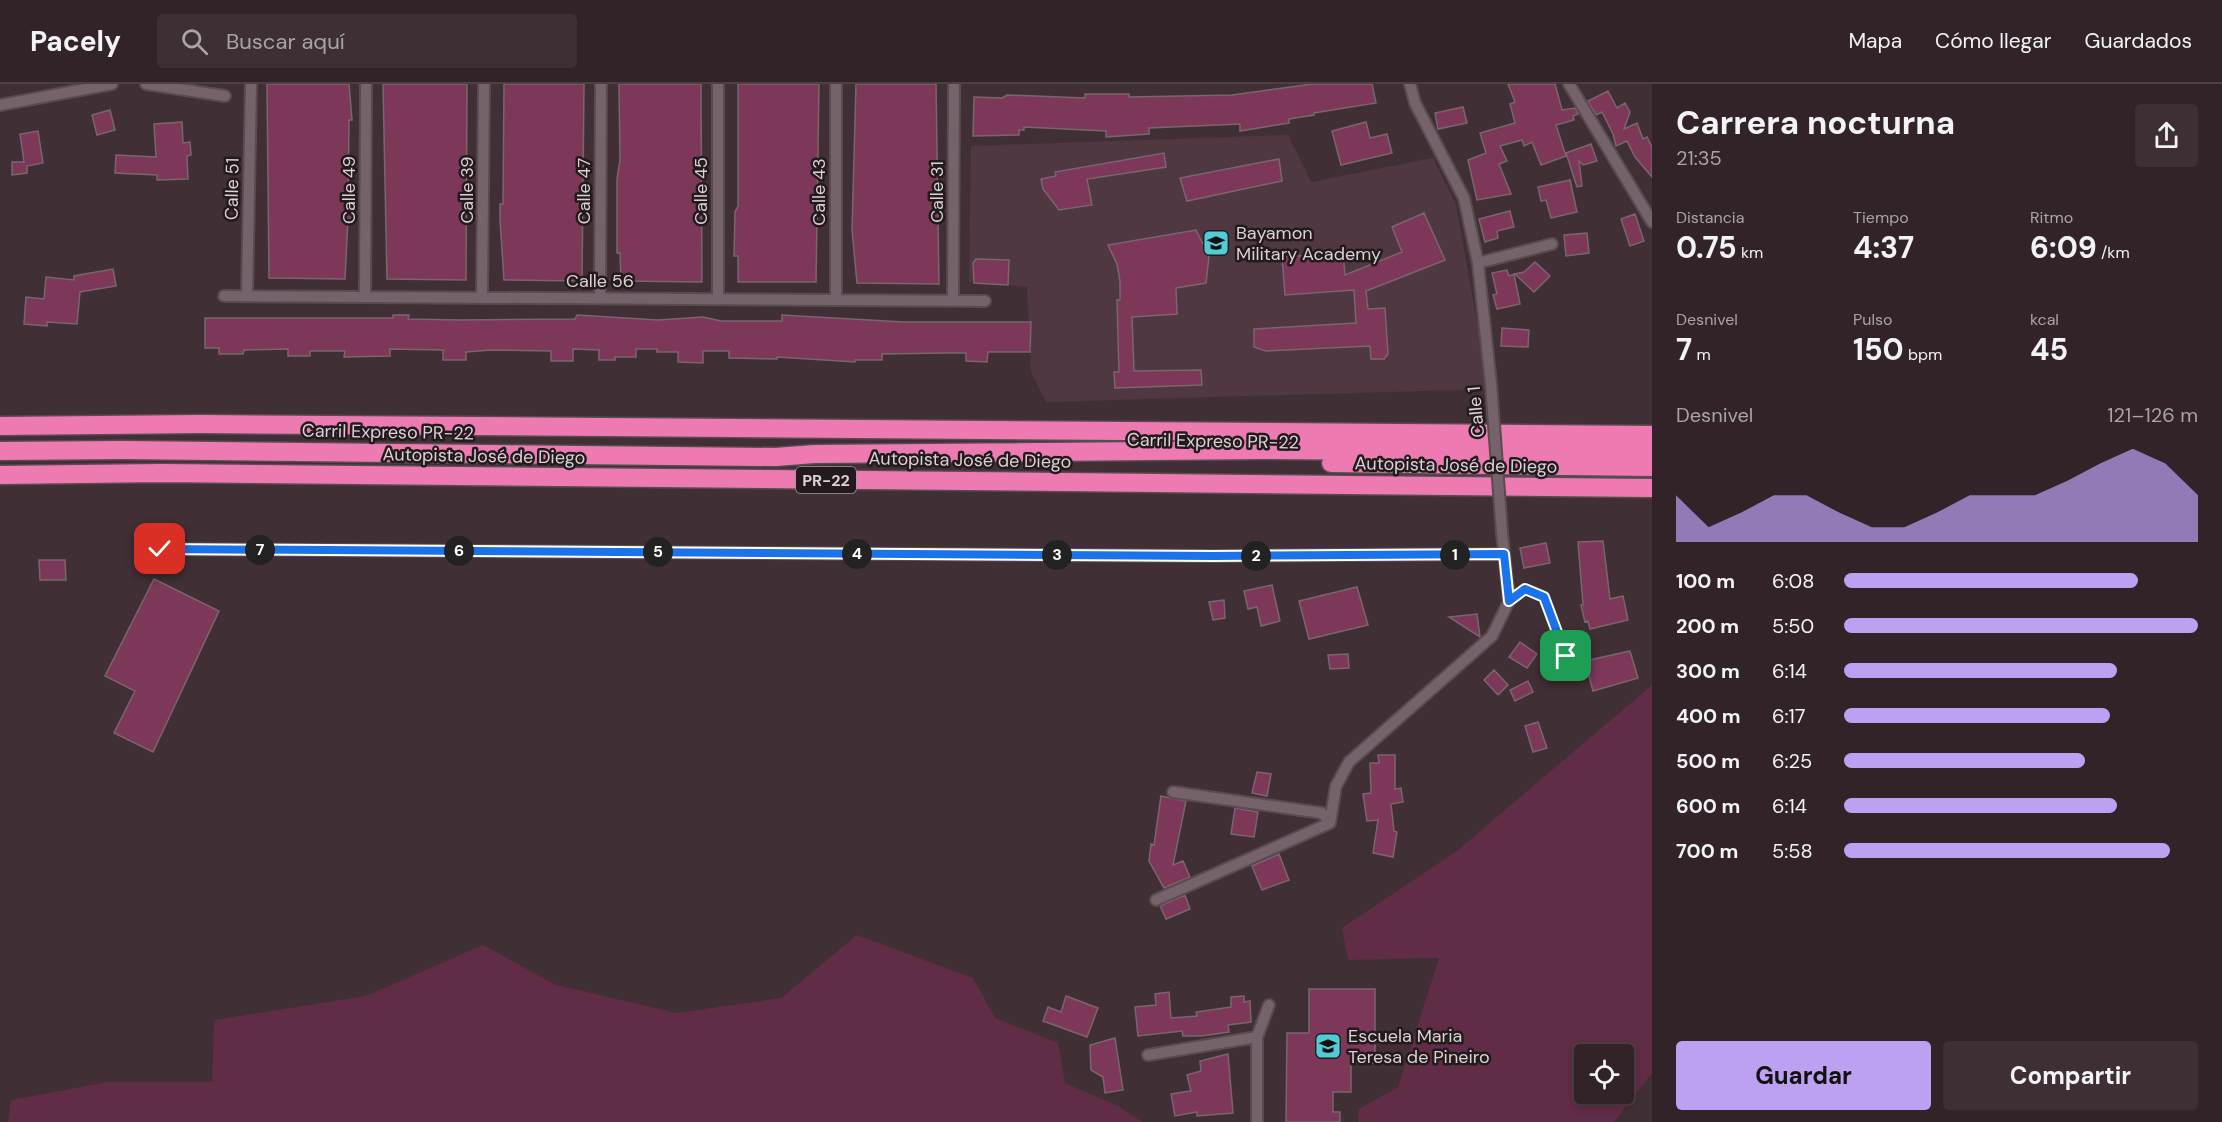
<!DOCTYPE html>
<html lang="es">
<head>
<meta charset="utf-8">
<style>
	:root { --surface:#312328; --page:#3d2f34; --text:#f1f3f6; --muted:#a8a4a8; --line:#4c4045; --accent:#bca0f2 }
	body { margin:0; font-family:"DM Sans",sans-serif; background:var(--page); color:var(--text); height:100vh; display:flex; flex-direction:column; font-size:22px; white-space:nowrap }
	* { box-sizing:border-box; margin:0 }
	p { font-size:20px; color:var(--muted) }
	.icon { flex:none; width:33px; height:33px; fill:none; stroke:currentColor; stroke-width:2; stroke-linecap:round; stroke-linejoin:round }
	.map { position:relative; flex:1; overflow:hidden }
	.sheet { display:flex; flex-direction:column; background:var(--surface); width:570px }
	.sheet>* { flex:none }
	.tools { position:absolute; left:1574px; top:960px; display:grid; gap:12px }
	.tools a { display:grid; place-items:center; width:60px; height:60px; border-radius:6px; background:var(--surface); box-shadow:0 3px 9px #0003,0 0 0 2px var(--line); font-size:30px }
	.pin { position:absolute; display:grid; place-items:center; width:51px; height:51px; color:#fff; margin:-26px; border-radius:12px; box-shadow:0 3px 9px #0006 }
	.km { position:absolute; width:30px; height:30px; margin:-15px; border-radius:50%; background:#222; color:#fff; font-size:16px; line-height:30px; text-align:center }
	.round { display:grid; place-items:center; flex:none; width:63px; height:63px; border-radius:6px; background:var(--page) }
	.overview { display:flex; align-items:center; justify-content:space-between; height:102px; padding:0 24px }
	h1 { font-size:33px; font-weight:700; line-height:45px }
	.stats { display:grid; grid-template-columns:repeat(3,1fr); gap:9px; height:102px; padding:6px 24px }
	.stats div { display:grid; align-content:center }
	.stats b { font-size:30px; font-weight:700 }
	.stats small { font-size:16px; font-weight:400 }
	.stats p { font-size:16px }
	.chart { height:168px; padding:12px 24px }
	.chart p { display:flex; justify-content:space-between }
	.chart svg { width:100%; height:108px; margin-top:6px; fill:var(--accent); opacity:.7 }
	.button { display:flex; gap:12px; margin-top:auto; padding:12px 24px }
	.button a { flex:1; height:69px; border-radius:6px; background:var(--accent); color:#111; font-size:24px; font-weight:700; line-height:69px; text-align:center }
	.button a+a { background:var(--page); color:var(--text) }
	ul { padding:0 24px; list-style:none; font-size:20px }
	li { display:grid; grid-template-columns:96px 72px 1fr; align-items:center; height:45px }
	li i { height:15px; border-radius:8px; background:var(--accent) }
	header { display:flex; align-items:center; gap:36px; box-sizing:border-box; height:84px; padding:0 30px; background:var(--surface); border-bottom:2px solid var(--line) }
	header strong { font-size:28px }
	nav { display:flex; gap:33px; margin-inline-start:auto; font-size:21px }
	.search { width:420px; height:54px; background:var(--page); display:flex; align-items:center; gap:15px; box-sizing:border-box; padding:0 21px; border-radius:6px; color:var(--muted); font-size:22px }
	main { display:flex; flex:1; min-height:0 }
	.map>svg:first-child { display:block }
	.built { fill:#503843 }
	.green { fill:#612c46; fill-rule:evenodd }
	.building { fill:#7d3759; stroke:#7a656e; stroke-width:1.5 }
	.lines { fill:none; stroke-linecap:round; stroke-linejoin:round }
	.lane-casing { stroke:#5a4b51; stroke-width:8 }
	.street-casing { stroke:#5a4b51; stroke-width:14 }
	.highway-casing { stroke:#5a4b51; stroke-width:21 }
	.lane { stroke:#76626a; stroke-width:5 }
	.street { stroke:#76626a; stroke-width:10 }
	.highway { stroke:#ed7bb2; stroke-width:18 }
	.street-bridge-casing { stroke:#5a4b51; stroke-width:14; stroke-linecap:butt }
	.street-bridge { stroke:#76626a; stroke-width:10 }
	.route-casing { stroke:#fff; stroke-width:12 }
	.route { stroke:#1a73e8; stroke-width:8 }
	.labels { text-anchor:middle; dominant-baseline:central; stroke-width:5; stroke-linejoin:round; paint-order:stroke }
	.shield { fill:#221a1d; stroke:#a49a9e; stroke-width:1.5 }
	.shield-label { font-size:16px; font-weight:bold; fill:#dcd1d5 }
	.street-label { font-size:18px; fill:#dcd1d5; stroke:#221a1d }
	.poi-label { font-size:18px; fill:#dcd1d5; stroke:#221a1d; text-anchor:start }
</style>
</head>
<body>
<header>
<strong>Pacely</strong>
<div class="search"><svg class="icon" aria-label="search" viewBox="0 0 24 24"><circle cx="10" cy="10" r="6"/><path d="M15 15l6 6"/></svg>Buscar aquí</div>
<nav><a>Mapa</a><a>Cómo llegar</a><a>Guardados</a></nav>
</header>
<main>
<div class="map">
<svg width="1652" height="1038" viewBox="0 0 1652 1038">
	<rect width="100%" height="100%" fill="#412f36"/>
	<path class="built" d="M1288,51L1311,98L1433,74L1456,121L1489,305L1046,318L1031,288L1027,203L969,197L971,62Z"/>
	<path class="green" d="M1652,601V989L1614,1038H1358L1359,1025L1398,1003L1439,874L1348,876L1342,844L1458,766ZM1623,970V1010H1584V970Z
		M857,851L973,894L995,934L1058,959L1065,999L1118,1022L1142,1038H8L11,1016L108,998H212L214,936L366,912L483,861L556,901L677,929L781,914Z"/>
	<path class="building" d="M267,0H349L352,36H349L348,124H352L351,135H348L345,195L269,194Z
		M383,0H467L466,196L387,195Z
		M504,0H584L582,197L504,196L500,136V120H503Z
		M619,0H701L702,198L621,197L620,169H617V95L620,76Z
		M738,0H819L816,198H738V172H734L735,128L738,122Z
		M856,0H936L939,200L857,199L852,146Z
		M1312,0H1372L1376,19L1314,29V31L1289,35V39L1240,47V40L1149,44V50L1106,53V47L1024,43V46H1019V51L973,52L974,13L1002,14L1007,11L1085,14V10H1129V13L1232,11Z
		M1508,0H1555L1562,26L1575,24L1578,30L1573,32L1574,36L1556,41L1566,72L1541,81L1532,58L1524,62L1522,56L1500,62L1507,77L1499,80L1511,110L1477,116L1468,76L1486,69L1480,49L1515,39L1510,20L1515,18Z
		M1608,7L1617,24L1625,19L1630,28L1624,45L1637,39L1643,55L1647,53L1652,63V93L1635,73L1627,57L1616,62L1613,50L1602,28L1596,31L1588,17Z
		M1463,23L1467,39L1438,45L1435,29Z
		M110,26L115,46L97,51L92,31Z
		M182,38L183,59L190,58L191,71L187,72L188,95L157,96V91L115,89L116,71L156,73L154,40Z
		M1366,38L1370,54L1387,50L1392,69L1341,81L1332,47Z
		M38,47L43,79L27,82V89L12,91V78H24L20,50Z
		M1591,60L1597,77L1583,81L1579,77L1582,102L1577,103L1566,69Z
		M1164,69L1166,83L1087,95L1092,121L1059,126L1043,105L1041,95L1056,92L1055,88Z
		M1279,75L1282,97L1187,117L1180,94Z
		M1570,96L1577,128L1551,134L1546,116L1541,117L1538,103Z
		M1510,127L1514,143L1497,147L1498,154L1485,158L1479,135Z
		M1424,129L1445,176L1366,207L1368,225L1385,224L1388,270L1384,275H1371L1370,262L1266,267L1254,263V245L1356,239L1354,206L1285,211L1282,173L1343,169L1345,191L1402,168L1392,143Z
		M1635,130L1644,157L1630,162L1621,135Z
		M1196,146L1209,172L1206,199L1176,204L1177,230L1132,233L1134,287L1201,286L1202,301L1115,304L1114,288H1119L1117,216H1120V197L1117,180L1108,161Z
		M1587,149L1589,169L1566,172L1564,151Z
		M976,175L1009,176L1008,201L974,199L973,179Z
		M1535,178L1550,192L1534,208L1515,190L1524,188Z
		M113,185L116,202L80,208L77,240L47,238V242L24,240L26,213L44,215L46,193L74,196V192Z
		M1507,186L1509,192L1514,190L1520,220L1497,225L1493,211L1497,210L1492,189Z
		M393,231H409L408,235L461,236L575,235L577,231L658,236L703,233L721,237H782V231L904,238H1031L1030,268H988L987,278L966,277V269H945L882,270V276H855V278L777,273V275L729,274V267H703V279L678,278V268H657V265H636V273H615V276H599V266L573,265V277H551V267L491,266L466,268V276H443V266L390,265V272L344,273L345,267H310V272H288V265L244,266L243,270H219V264H205V234H393Z
		M1502,244L1529,246L1528,263L1501,262Z
		M1603,457L1610,515L1623,512L1628,536L1590,545L1588,537L1585,538L1581,521H1583L1578,458Z
		M1546,459L1550,479L1524,484L1520,464Z
		M39,476H65L66,496H40Z
		M154,495L219,527L153,668L114,649L135,607L105,592Z
		M1272,501L1280,537L1261,542L1257,523L1248,525L1244,507Z
		M1357,503L1368,541L1309,555L1299,517Z
		M1224,516L1225,534L1213,536L1209,518Z
		M1477,530L1480,553L1449,533Z
		M1520,558L1537,570L1527,584L1509,573Z
		M1630,567L1638,594L1593,607L1585,577Z
		M1348,570L1349,584L1330,585L1328,571Z
		M1494,586L1508,601L1498,611L1484,596Z
		M1528,597L1533,608L1515,617L1510,606Z
		M1538,638L1547,664L1533,668L1525,642Z
		M1378,671H1395V705L1401,704L1403,718L1391,720L1394,747L1397,748L1393,773L1373,769L1378,736L1367,737L1363,710L1371,709L1370,679H1379Z
		M1257,688L1271,690L1267,712L1252,709Z
		M1161,712L1186,717L1173,781L1183,777L1190,793L1164,804L1149,777L1151,760L1154,761Z
		M1235,724L1258,728L1254,753L1231,750Z
		M1279,770L1289,796L1262,806L1252,782Z
		M1185,811L1190,825L1166,835L1160,822Z
		M1309,905H1375V979H1351V1008H1333V1028H1340V1038H1286L1287,949H1309Z
		M1169,908L1171,934L1197,932L1196,928L1231,923V913L1244,912V918L1250,917L1251,938L1228,941L1229,948L1201,952H1183L1182,947L1138,952L1135,923L1156,921L1155,910Z
		M1066,912L1098,924L1087,953L1043,937L1048,923L1061,928Z
		M1115,954L1123,1006L1105,1009L1103,993L1091,986L1090,961Z
		M1228,970L1233,1029L1197,1032V1028L1175,1032L1171,1010L1191,1007L1187,991L1201,987L1200,977Z"/>
	<g class="lines">
		<defs>
			<path id="lane" d="M1509,517L1525,505L1544,513L1566,572"/>
			<path id="street" d="M146,0L225,12
				M1410,0L1415,19L1464,114L1478,179L1491,300
				M1569,0L1652,138
				M0,21L112,0
				M1478,179L1552,160
				M247,211L251,0
				M224,212L985,217
				M365,212L366,0
				M482,213L484,0
				M600,213L601,0
				M718,215V0
				M836,215V0
				M953,216L954,0
				M160,465L1214,472L1504,470
				M1173,708L1322,729L1330,739
				M1330,739L1336,702L1349,678L1492,552L1509,517L1502,449
				M1156,816L1330,739
				M1148,971L1257,953
				M1257,1038V953L1269,921"/>
			<path id="highway" d="M0,342L200,340L1652,351
				M0,367L123,366L775,373L815,370L1263,366L1652,369
				M1331,379L1652,383
				M0,391L162,389L1652,404"/>
		</defs>
		<use href="#lane" class="lane-casing"/>
		<use href="#street" class="street-casing"/>
		<use href="#highway" class="highway-casing"/>
		<use href="#lane" class="lane"/>
		<use href="#street" class="street"/>
		<use href="#highway" class="highway"/>
		<defs>
			<path id="street-bridge" d="M1491,300L1502,449"/>
		</defs>
		<use href="#street-bridge" class="street-bridge-casing"/>
		<use href="#street-bridge" class="street-bridge"/>
	</g>
	<g class="lines">
		<defs>
			<path id="route" d="M160,465L1214,472L1504,470L1509,517L1525,505L1544,513L1566,572"/>
		</defs>
		<use href="#route" class="route-casing"/>
		<use href="#route" class="route"/>
	</g>
	<defs>
		<symbol id="school-square" viewBox="-11 -11 22 22"><rect x="-9" y="-9" width="18" height="18" rx="4" fill="#51ccd4" stroke="#221a1d"/><path d="M0-5L7-2L0 1L-7-2ZM-4 1L0 2.5L4 1V4Q0 6-4 4Z" fill="#111"/></symbol>
	</defs>
	<g fill-rule="evenodd">
		<use href="#school-square" x="1201" y="144" width="30" height="30"/>
		<use href="#school-square" x="1313" y="947" width="30" height="30"/>
	</g>
	<g class="labels">
		<rect class="shield" x="796" y="383" width="60" height="26" rx="4.5"/>
		<g class="shield-label">
			<text x="826" y="396">PR-22</text>
		</g>
		<g class="street-label">
			<text transform="translate(232 105) rotate(-89)">Calle 51</text>
			<text transform="translate(349 106) rotate(-90)">Calle 49</text>
			<text transform="translate(467 106) rotate(-90)">Calle 39</text>
			<text transform="translate(584 107) rotate(-90)">Calle 47</text>
			<text transform="translate(701 107) rotate(-90)">Calle 45</text>
			<text transform="translate(819 108) rotate(-90)">Calle 43</text>
			<text transform="translate(937 108) rotate(-90)">Calle 31</text>
			<text x="600" y="197">Calle 56</text>
			<text transform="translate(1476 328) rotate(-95)">Calle 1</text>
			<text transform="translate(388 348) rotate(1)">Carril Expreso PR-22</text>
			<text transform="translate(1213 357) rotate(1)">Carril Expreso PR-22</text>
			<text transform="translate(484 372) rotate(1)">Autopista José de Diego</text>
			<text transform="translate(970 376) rotate(1)">Autopista José de Diego</text>
			<text transform="translate(1456 381) rotate(1)">Autopista José de Diego</text>
		</g>
		<g class="poi-label">
			<text x="1236" y="149">Bayamon<tspan x="1236" dy="21">Military Academy</tspan></text>
			<text x="1348" y="952">Escuela Maria<tspan x="1348" dy="21">Teresa de Pineiro</tspan></text>
		</g>
	</g>
</svg>
<div class="tools">
<a><svg class="icon" aria-label="locate" viewBox="0 0 24 24"><circle cx="12" cy="12" r="6"/><path d="M12 2v4M12 18v4M2 12h4M18 12h4"/></svg></a>
</div>
<div class="pin" style="left:1566px;top:572px;background:#1e9e55"><svg class="icon" aria-label="arrive" viewBox="0 0 24 24"><path d="M6 21V4h12l-3 4 3 4H6"/></svg></div>
<div class="pin" style="left:160px;top:465px;background:#d93025"><svg class="icon" aria-label="check" viewBox="0 0 24 24"><path d="M5 12l5 5 9-10"/></svg></div>
<b class="km" style="left:1455px;top:471px">1</b>
<b class="km" style="left:1256px;top:472px">2</b>
<b class="km" style="left:1057px;top:471px">3</b>
<b class="km" style="left:857px;top:470px">4</b>
<b class="km" style="left:658px;top:468px">5</b>
<b class="km" style="left:459px;top:467px">6</b>
<b class="km" style="left:260px;top:466px">7</b>
</div>
<section class="sheet">
<div class="overview"><div><h1>Carrera nocturna</h1><p>21:35</p></div><a class="round"><svg class="icon" aria-label="share" viewBox="0 0 24 24"><path d="M12 15V3M7 8l5-5 5 5M5 13v7h14v-7"/></svg></a></div>
<div class="stats">
<div><p>Distancia</p><b>0.75<small> km</small></b></div>
<div><p>Tiempo</p><b>4:37</b></div>
<div><p>Ritmo</p><b>6:09<small> /km</small></b></div>
</div>
<div class="stats">
<div><p>Desnivel</p><b>7<small> m</small></b></div>
<div><p>Pulso</p><b>150<small> bpm</small></b></div>
<div><p>kcal</p><b>45</b></div>
</div>
<div class="chart"><p><span>Desnivel</span>121–126 m</p>
<svg viewBox="0 0 160 44" preserveAspectRatio="none"><path d="M0 44V25L10 38L20 32L30 25L40 25L50 32L60 38L70 38L80 32L90 25L100 25L110 25L120 19L130 12L140 6L150 12L160 25V44z"/></svg>
</div>
<ul>
<li><b>100 m</b>6:08<i style="width:83%"></i></li>
<li><b>200 m</b>5:50<i style="width:100%"></i></li>
<li><b>300 m</b>6:14<i style="width:77%"></i></li>
<li><b>400 m</b>6:17<i style="width:75%"></i></li>
<li><b>500 m</b>6:25<i style="width:68%"></i></li>
<li><b>600 m</b>6:14<i style="width:77%"></i></li>
<li><b>700 m</b>5:58<i style="width:92%"></i></li>
</ul>
<div class="button"><a>Guardar</a><a>Compartir</a></div>
</section>
</main>
</body>
</html>
